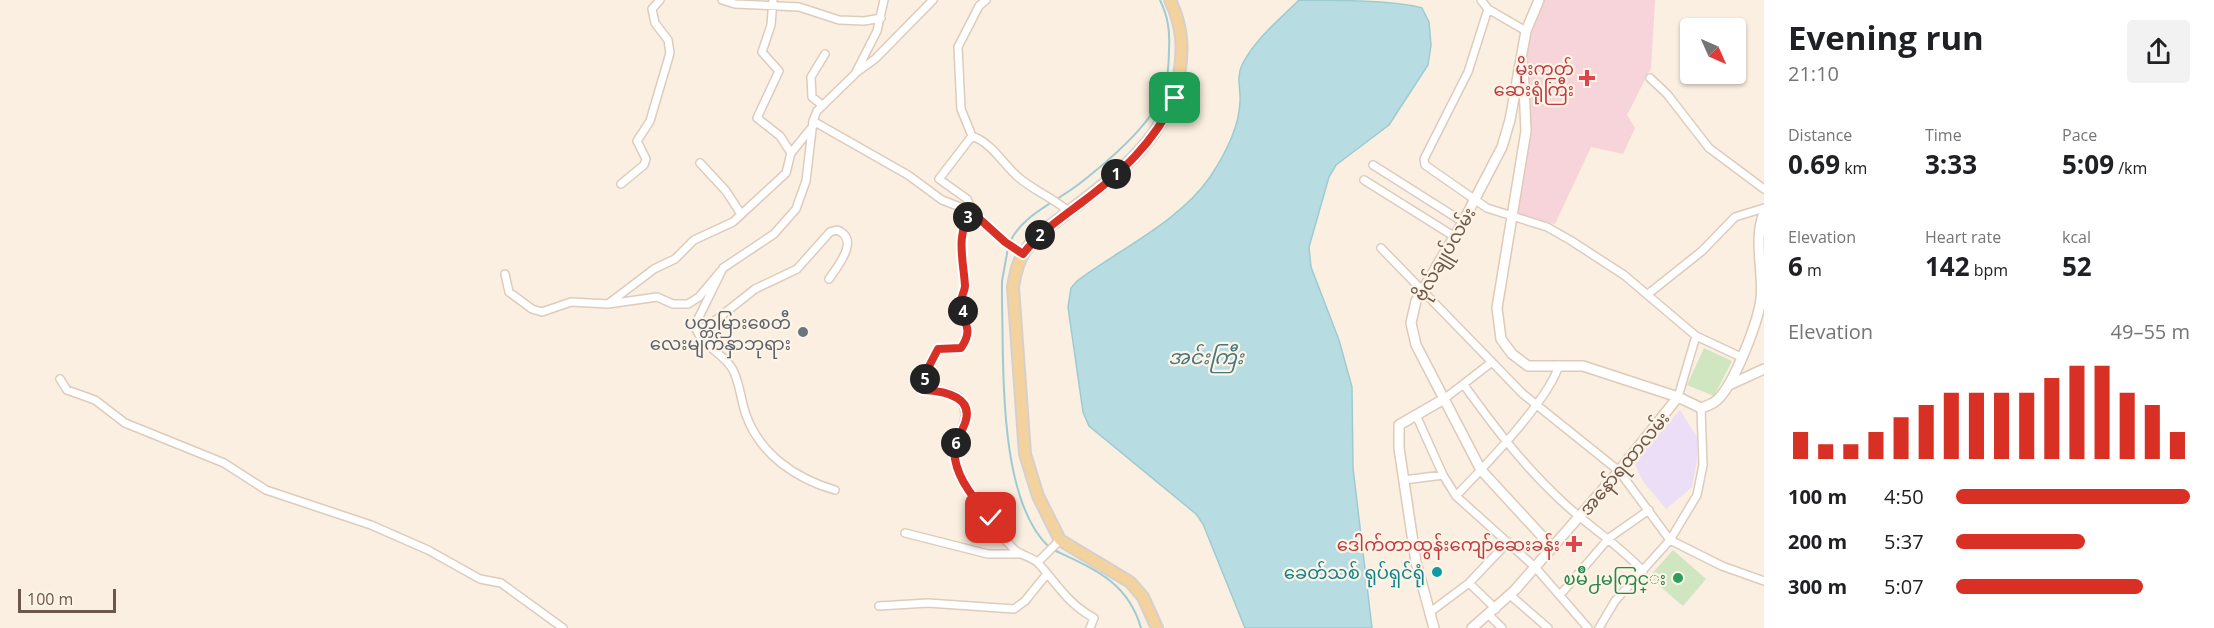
<!DOCTYPE html>
<html lang="en">
<head>
<meta charset="utf-8">
<style>
	:root { --surface:#fff; --page:#f2f2f2; --text:#202124; --muted:#757577; --accent:#d93025 }
	body { margin:0; font-family:"Open Sans","Noto Sans Myanmar",sans-serif; background:var(--page); color:var(--text); height:100vh; display:flex; flex-direction:column; font-size:22px; white-space:nowrap }
	* { box-sizing:border-box; margin:0 }
	p { font-size:20px; color:var(--muted) }
	.icon { flex:none; width:33px; height:33px; fill:none; stroke:currentColor; stroke-width:2; stroke-linecap:round; stroke-linejoin:round }
	.map { position:relative; flex:1; overflow:hidden }
	.sheet { display:flex; flex-direction:column; background:var(--surface); width:450px }
	.sheet>* { flex:none }
	.needle { width:39px; rotate:135deg }
	.tools { position:absolute; left:1680px; top:18px; display:grid; gap:12px }
	.tools a { display:grid; place-items:center; width:66px; height:66px; border-radius:6px; background:var(--surface); box-shadow:0 2px 4px #0004; font-size:30px }
	.scale { position:absolute; left:18px; bottom:15px; width:98px; box-sizing:border-box; padding-left:6px; border:3px solid #6e564a; border-top:0; font-size:16px; line-height:21px; white-space:nowrap; color:#6e564a; -webkit-text-stroke:4px #fdf4e6; paint-order:stroke }
	.pin { position:absolute; display:grid; place-items:center; width:51px; height:51px; color:#fff; margin:-26px; border-radius:12px; box-shadow:0 3px 9px #0006 }
	.km { position:absolute; width:30px; height:30px; margin:-15px; border-radius:50%; background:#222; color:#fff; font-size:16px; line-height:30px; text-align:center }
	.round { display:grid; place-items:center; flex:none; width:63px; height:63px; border-radius:6px; background:var(--page) }
	.overview { display:flex; align-items:center; justify-content:space-between; height:102px; padding:0 24px }
	h1 { font-size:33px; font-weight:700; line-height:45px }
	.figures { display:grid; grid-template-columns:repeat(3,1fr); gap:9px; height:102px; padding:6px 24px }
	.figures div { display:grid; align-content:center }
	.figures b { font-size:26px; font-weight:700 }
	.figures small { font-size:16px; font-weight:400 }
	.figures p { font-size:16px }
	.chart { height:168px; padding:12px 24px }
	.chart p { display:flex; justify-content:space-between }
	.chart svg { width:100%; height:108px; margin-top:6px; stroke:var(--accent); stroke-width:6 }
	ul { padding:0 24px; list-style:none; font-size:20px }
	li { display:grid; grid-template-columns:96px 72px 1fr; align-items:center; height:45px }
	li i { height:15px; border-radius:8px; background:var(--accent) }
	main { display:flex; flex:1; min-height:0 }
	.map>svg:first-child { display:block }
	.education { fill:#ecdef6 }
	.medical { fill:#f7d4d9 }
	.green { fill:#d0e6c1 }
	.water { fill:#b7dce1; stroke:#9ecbd2; stroke-width:1.5 }
	.lines { fill:none; stroke-linecap:round; stroke-linejoin:round }
	.stream { stroke:#9ecbd2; stroke-width:2 }
	.street-casing { stroke:#ddccbd; stroke-width:10 }
	.secondary-casing { stroke:#decab9; stroke-width:12 }
	.primary-casing { stroke:#d6d0cc; stroke-width:14 }
	.street { stroke:#fff; stroke-width:7 }
	.secondary { stroke:#fff; stroke-width:9 }
	.primary { stroke:#f4d29d; stroke-width:10 }
	.route-casing { stroke:#fff; stroke-width:12 }
	.route { stroke:#d93025; stroke-width:8 }
	.health-dot { fill:#e0444e; stroke:#fdf4e6; stroke-width:2 }
	.worship-dot { fill:#6b7280; stroke:#fdf4e6; stroke-width:2 }
	.culture-dot { fill:#0f9aa8; stroke:#fdf4e6; stroke-width:2 }
	.leisure-dot { fill:#2e9e5b; stroke:#fdf4e6; stroke-width:2 }
	.labels { text-anchor:middle; dominant-baseline:central; stroke-width:4.5; stroke-linejoin:round; paint-order:stroke }
	.health-label { font-size:18px; fill:#be3a42; stroke:#fdf4e6; text-anchor:end }
	.street-label { font-size:18px; fill:#6e564a; stroke:#fdf4e6 }
	.worship-label { font-size:18px; fill:#5b616d; stroke:#fdf4e6; text-anchor:end }
	.culture-label { font-size:18px; fill:#0d838f; stroke:#fdf4e6; text-anchor:end }
	.leisure-label { font-size:18px; fill:#27864d; stroke:#fdf4e6; text-anchor:end }
	.water-label { font-size:20px; font-style:italic; fill:#467880; stroke:#fdf4e6 }
</style>
</head>
<body>
<main>
<div class="map">
<svg width="1764" height="628" viewBox="0 0 1764 628">
	<rect width="100%" height="100%" fill="#faefe0"/>
	<path class="education" d="M1680,410L1697,437V461L1692,487L1666,509L1643,481L1634,462Z"/>
	<path class="medical" d="M1543,0H1655L1651,68L1627,115L1635,128L1623,154L1591,147L1555,224L1515,216L1527,151L1529,84L1526,49Z"/>
	<path class="green" d="M1704,348L1732,361L1714,396L1687,385Z
		M1673,550L1706,579L1683,606L1649,577Z"/>
	<path class="water" d="M1299,0C1329,0 1397,0 1422,8L1429,22L1431,45L1428,65L1389,125L1336,165L1329,177L1309,247L1311,267L1339,340L1352,387L1353,468L1372,628H1245L1203,524L1196,514L1089,426L1083,412L1068,307L1071,288L1077,281C1120,249 1180,221 1210,177C1224,156 1239,127 1240,102C1241,89 1236,77 1242,65C1254,40 1280,19 1299,0Z"/>
	<g class="lines">
		<path class="stream" d="M1010,242C1022,215 1056,202 1079,184C1106,163 1154,123 1164,90C1168,77 1169,62 1169,49C1170,30 1168,17 1160,0
			M1008,248L1002,281V302C1004,368 998,499 1049,547
			M1054,550C1094,569 1128,582 1141,628"/>
		<defs>
			<path id="street" d="M722,0L735,4L799,7L839,20L864,21L881,18
				M773,0L771,25L762,52L779,71L757,118L780,136L791,153L813,126
				M1481,0L1488,9L1526,31
				M1488,9L1468,72L1424,159L1425,165L1487,208L1547,227L1570,240L1624,275L1696,336L1741,357
				M857,72L875,59L933,0
				M1650,78L1667,94L1709,148L1764,189
				M822,105L812,97L811,77L825,54
				M813,121L908,175L942,200L973,212L1005,242L1022,254
				M972,136L961,109L958,47L979,6L986,0
				M700,163L726,191L741,214
				M1373,165L1463,222
				M1364,180L1455,237
				M621,184L644,165L646,159L637,141L650,121L670,53L668,40L655,23L652,9L660,0
				M1069,212C1054,198 1034,191 1018,177C1003,164 992,143 972,136L939,179L967,199L973,212C954,231 964,263 965,286C965,292 960,297 961,304C962,322 974,330 961,348L937,349L926,370L923,390L950,393L959,397C976,423 951,434 955,458C958,479 999,535 1015,550C1022,556 1033,557 1039,564C1058,585 1067,603 1094,618L1090,628
				M1381,248L1523,394L1619,471L1670,540L1722,566L1764,581
				M720,272L699,297L688,304H673L657,297L608,304L654,269L675,259L694,240L733,222L786,173L791,153
				M505,274L509,292L532,309L542,312L571,302L608,304
				M829,279C837,267 861,239 837,230L830,232L797,269L755,289L707,327L696,329L698,319L723,268L774,234L796,209L806,181L813,121L817,111L855,74L877,31L884,0
				M1648,294L1702,251L1735,217L1764,208
				M696,329C703,347 724,353 733,370C740,384 741,401 746,415C760,454 796,479 835,490
				M1559,365C1549,400 1483,468 1456,496L1535,567L1588,628
				M60,379L67,390L95,400L125,423L224,463L266,490L371,525L428,550L480,579L501,583L563,628
				M1464,385C1495,428 1526,469 1566,505C1591,528 1620,546 1643,571
				M1678,397L1696,336
				M1444,399L1492,362
				M1416,415L1443,475
				M1404,480L1443,475L1456,496
				M905,533L988,554H1022
				M1038,562L1060,540
				M1469,583L1496,609
				M1510,595L1548,628
				M1560,595L1609,538L1649,510
				M879,606L928,603L1014,609L1025,601L1046,575
				M1429,613L1469,583L1508,542
				M1489,615L1502,628
				M1599,628L1615,601L1670,540L1697,495L1703,465L1701,408"/>
			<path id="secondary" d="M1539,0L1526,31L1510,120L1502,147L1463,222L1416,301L1411,323L1416,345L1481,470L1552,547
				M1523,65L1526,131L1497,308L1501,339L1512,354L1528,366H1583L1678,397
				M1729,385L1764,369
				M1434,628L1416,562L1399,448V425L1444,399
				M1472,628L1515,590L1619,471L1678,397L1701,408C1707,406 1713,404 1717,400C1734,385 1758,322 1761,299C1764,270 1753,241 1764,213"/>
			<path id="primary" d="M1157,628L1143,597L1130,582L1060,540L1038,496L1025,454L1013,287C1015,276 1017,263 1024,253C1034,236 1052,225 1067,213C1116,175 1167,139 1179,75C1184,48 1182,25 1170,0"/>
		</defs>
		<use href="#street" class="street-casing"/>
		<use href="#secondary" class="secondary-casing"/>
		<use href="#primary" class="primary-casing"/>
		<use href="#street" class="street"/>
		<use href="#secondary" class="secondary"/>
		<use href="#primary" class="primary"/>
	</g>
	<g class="lines">
		<defs>
			<path id="route" d="M991,518C976,501 959,482 955,459C953,447 959,439 963,428C978,397 945,391 923,390L927,370L938,349L961,348C975,328 962,323 961,304C960,297 965,292 965,286C964,263 954,231 973,213L1005,242L1023,254C1039,233 1061,218 1081,203C1121,173 1154,143 1175,98"/>
		</defs>
		<use href="#route" class="route-casing"/>
		<use href="#route" class="route"/>
	</g>
	<g class="health-dot">
		<path d="M1584 69h6v6h6v6h-6v6h-6v-6h-6v-6h6z"/>
		<path d="M1571 535h6v6h6v6h-6v6h-6v-6h-6v-6h6z"/>
	</g>
	<circle class="worship-dot" cx="803" cy="332" r="6"/>
	<circle class="culture-dot" cx="1437" cy="572" r="6"/>
	<circle class="leisure-dot" cx="1678" cy="578" r="6"/>
	<g class="labels">
		<g class="health-label">
			<text x="1574" y="68">မိုးကုတ်‌<tspan x="1574" dy="21">‌ဆေးရုံကြီး</tspan></text>
			<text x="1560" y="544">ဒေါက်တာထွန်းကျော်ဆေးခန်း</text>
		</g>
		<g class="street-label">
			<text transform="translate(1444 254) rotate(-60)">ဗိုလ်‌ချုပ်‌လမ်း</text>
			<text transform="translate(1624 463) rotate(-50)">အ‌နော်‌ရထာလမ်း</text>
		</g>
		<g class="worship-label">
			<text x="791" y="322">ပတ္တမြား‌စေတီ‌<tspan x="791" dy="21">လေးမျက်နှာဘုရား</tspan></text>
		</g>
		<g class="culture-label">
			<text x="1425" y="572">ခေတ်သစ် ရုပ်‌ရှင်ရုံ</text>
		</g>
		<g class="leisure-label">
			<text x="1666" y="578">ၿမိဳ႕မကြင္း</text>
		</g>
		<g class="water-label">
			<text x="1206" y="356">အင်းကြီး</text>
		</g>
	</g>
</svg>
<div class="tools">
<a><svg class="needle" viewBox="-14 -14 28 28"><path d="M0-13l5 13h-10z" fill="#e53935"/><path d="M0 13l5-13h-10z" fill="#757577"/></svg></a>
</div>
<div class="scale">100 m</div>
<div class="pin" style="left:1175px;top:98px;background:#1e9e55"><svg class="icon" aria-label="arrive" viewBox="0 0 24 24"><path d="M6 21V4h12l-3 4 3 4H6"/></svg></div>
<div class="pin" style="left:991px;top:518px;background:#d93025"><svg class="icon" aria-label="check" viewBox="0 0 24 24"><path d="M5 12l5 5 9-10"/></svg></div>
<b class="km" style="left:1116px;top:174px">1</b>
<b class="km" style="left:1040px;top:235px">2</b>
<b class="km" style="left:968px;top:217px">3</b>
<b class="km" style="left:963px;top:311px">4</b>
<b class="km" style="left:925px;top:379px">5</b>
<b class="km" style="left:956px;top:443px">6</b>
</div>
<section class="sheet">
<div class="overview"><div><h1>Evening run</h1><p>21:10</p></div><a class="round"><svg class="icon" aria-label="share" viewBox="0 0 24 24"><path d="M12 15V3M7 8l5-5 5 5M5 13v7h14v-7"/></svg></a></div>
<div class="figures">
<div><p>Distance</p><b>0.69<small> km</small></b></div>
<div><p>Time</p><b>3:33</b></div>
<div><p>Pace</p><b>5:09<small> /km</small></b></div>
</div>
<div class="figures">
<div><p>Elevation</p><b>6<small> m</small></b></div>
<div><p>Heart rate</p><b>142<small> bpm</small></b></div>
<div><p>kcal</p><b>52</b></div>
</div>
<div class="chart"><p><span>Elevation</span>49–55 m</p>
<svg viewBox="0 0 160 44" preserveAspectRatio="none"><path d="M5 44V33M15 44V38M25 44V38M35 44V33M45 44V27M55 44V22M65 44V17M75 44V17M85 44V17M95 44V17M105 44V11M115 44V6M125 44V6M135 44V17M145 44V22M155 44V33"/></svg>
</div>
<ul>
<li><b>100 m</b>4:50<i style="width:100%"></i></li>
<li><b>200 m</b>5:37<i style="width:55%"></i></li>
<li><b>300 m</b>5:07<i style="width:80%"></i></li>
</ul>
</section>
</main>
</body>
</html>
